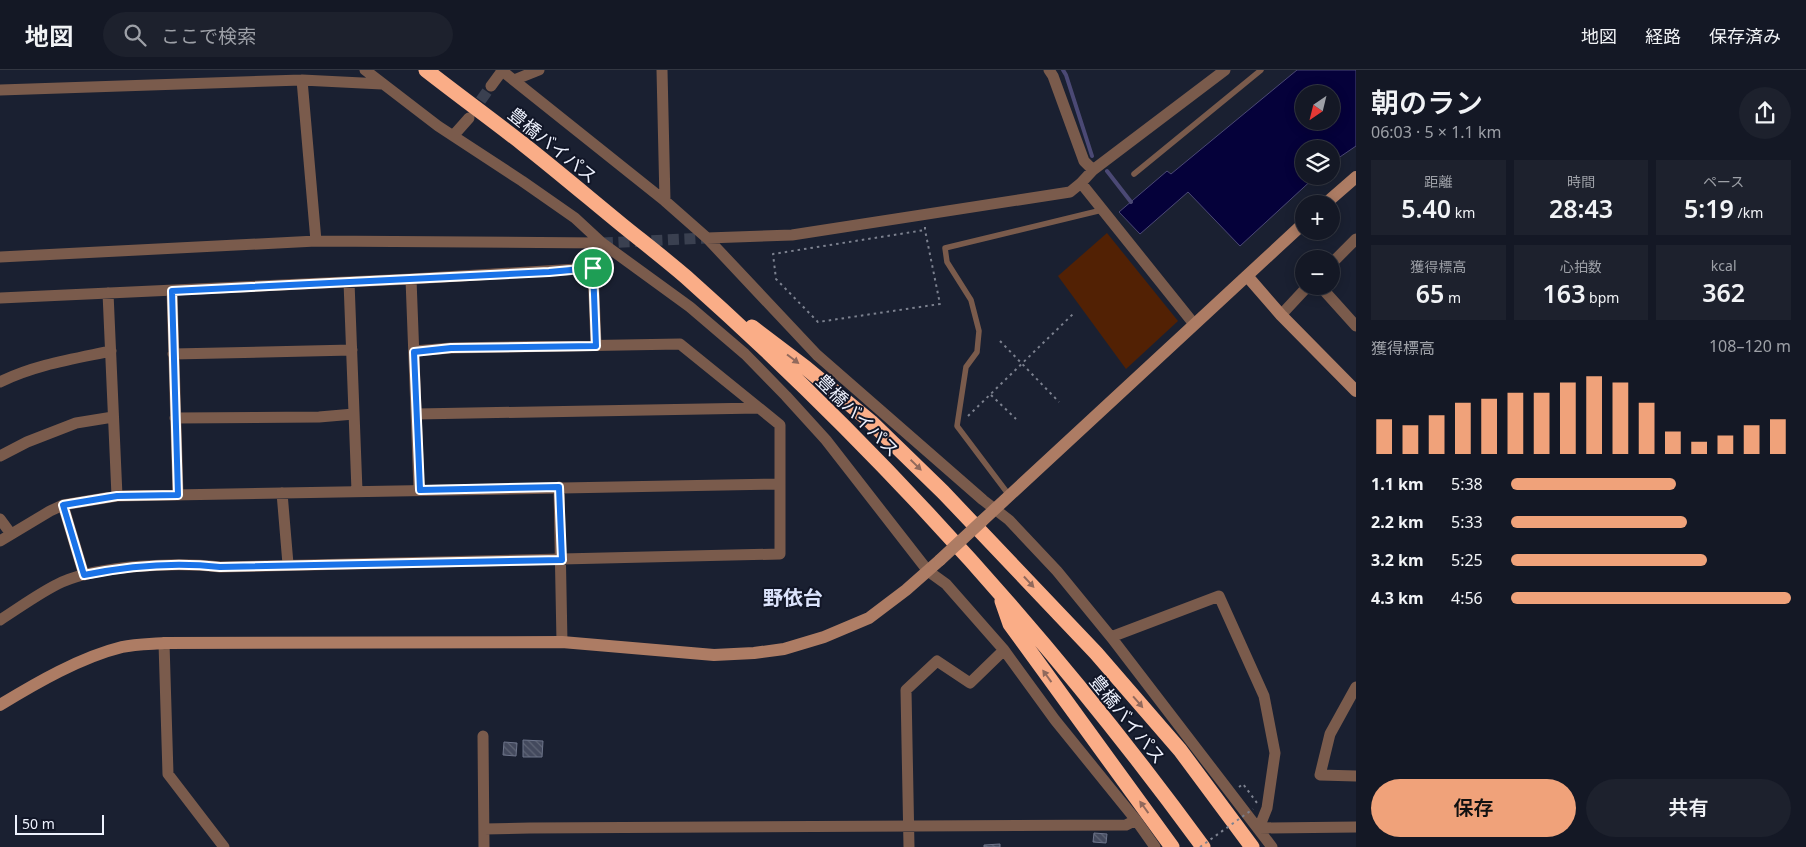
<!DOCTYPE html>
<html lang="ja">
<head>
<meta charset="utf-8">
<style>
	:root { --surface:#141825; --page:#1d212d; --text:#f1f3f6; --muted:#9da0a7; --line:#333742; --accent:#f0a27a }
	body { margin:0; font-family:"Noto Sans","Noto Sans JP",sans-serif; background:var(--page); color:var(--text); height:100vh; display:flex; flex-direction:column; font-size:19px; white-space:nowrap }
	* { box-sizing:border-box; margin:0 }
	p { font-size:16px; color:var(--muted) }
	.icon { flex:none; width:28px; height:28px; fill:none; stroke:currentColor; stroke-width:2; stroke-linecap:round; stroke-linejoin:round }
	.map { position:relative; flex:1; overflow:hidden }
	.sheet { display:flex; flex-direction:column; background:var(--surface); width:450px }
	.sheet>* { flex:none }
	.needle { width:32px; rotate:215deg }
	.fabs { position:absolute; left:1295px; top:15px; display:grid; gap:10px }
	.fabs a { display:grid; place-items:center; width:45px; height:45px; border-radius:50%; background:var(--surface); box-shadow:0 2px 12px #0003,0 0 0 1px var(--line); font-size:25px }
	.scale { position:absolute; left:15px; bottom:12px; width:89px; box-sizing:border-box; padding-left:5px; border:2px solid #eef2fe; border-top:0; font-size:14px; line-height:18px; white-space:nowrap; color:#eef2fe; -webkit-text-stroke:4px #111627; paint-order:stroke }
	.pin { position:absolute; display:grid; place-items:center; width:42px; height:42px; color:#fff; margin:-21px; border:2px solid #fff; border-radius:50%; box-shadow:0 1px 5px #0007 }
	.round { display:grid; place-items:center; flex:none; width:52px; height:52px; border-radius:26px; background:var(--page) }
	.overview { display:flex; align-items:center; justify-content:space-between; height:85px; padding:0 15px }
	h1 { font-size:28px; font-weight:600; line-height:38px }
	.figures { display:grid; grid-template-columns:repeat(3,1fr); gap:8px; height:85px; padding:5px 15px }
	.figures div { display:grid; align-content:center; border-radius:0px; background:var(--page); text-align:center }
	.figures b { font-size:25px; font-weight:600 }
	.figures small { font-size:14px; font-weight:400 }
	.figures p { font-size:14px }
	.chart { height:140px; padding:10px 15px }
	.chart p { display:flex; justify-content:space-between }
	.chart svg { width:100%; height:90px; margin-top:5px; stroke:var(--accent); stroke-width:6 }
	.button { display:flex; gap:10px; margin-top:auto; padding:10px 15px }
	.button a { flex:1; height:58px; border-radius:30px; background:var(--accent); color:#111; font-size:20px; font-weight:600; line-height:58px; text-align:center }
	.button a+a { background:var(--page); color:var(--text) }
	ul { padding:0 15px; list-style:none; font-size:16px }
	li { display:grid; grid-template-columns:80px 60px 1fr; align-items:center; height:38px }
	li i { height:12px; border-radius:6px; background:var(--accent) }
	header { display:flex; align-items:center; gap:30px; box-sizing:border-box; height:70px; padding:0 25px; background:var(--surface); border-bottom:1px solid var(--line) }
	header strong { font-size:24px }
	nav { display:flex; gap:28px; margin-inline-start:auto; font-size:18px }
	.search { width:350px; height:45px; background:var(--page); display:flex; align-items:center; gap:12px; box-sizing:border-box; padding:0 18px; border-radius:28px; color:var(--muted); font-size:19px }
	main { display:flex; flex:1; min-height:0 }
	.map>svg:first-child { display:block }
	.green { fill:#522104 }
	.water { fill:#05013a; stroke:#4b4975; fill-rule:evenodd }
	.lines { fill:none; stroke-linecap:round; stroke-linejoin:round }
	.stream { stroke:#4b4975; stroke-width:4 }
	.building { fill:url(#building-back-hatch); stroke:#6d748a }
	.street-tunnel { stroke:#3a4050; stroke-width:11; stroke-dasharray:11 5.5; stroke-linecap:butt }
	.path { stroke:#7c818f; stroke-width:2; stroke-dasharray:2.5 4; stroke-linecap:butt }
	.lane { stroke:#7a5b4c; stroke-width:5.5 }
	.street { stroke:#7a5b4c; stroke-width:11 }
	.secondary { stroke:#ad7c64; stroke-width:12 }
	.highway { stroke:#faad87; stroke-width:15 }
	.path-bridge { stroke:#7c818f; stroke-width:2; stroke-dasharray:2.5 4; stroke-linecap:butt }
	.secondary-bridge { stroke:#ad7c64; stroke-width:12 }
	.oneway { fill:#91695c }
	.route-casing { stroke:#fff; stroke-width:10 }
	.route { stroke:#1a73e8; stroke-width:6 }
	.labels { text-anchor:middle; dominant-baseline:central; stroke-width:4; stroke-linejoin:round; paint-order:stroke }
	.street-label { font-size:18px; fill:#eef2fe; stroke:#111627 }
	.quarter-label { font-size:20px; font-weight:bold; fill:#dbe3fb; stroke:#111627 }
</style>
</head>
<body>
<header>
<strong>地図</strong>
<div class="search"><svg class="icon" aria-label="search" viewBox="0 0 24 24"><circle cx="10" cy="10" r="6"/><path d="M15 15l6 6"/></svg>ここで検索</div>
<nav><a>地図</a><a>経路</a><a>保存済み</a></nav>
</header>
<main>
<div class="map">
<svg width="1356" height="777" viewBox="0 0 1356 777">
	<defs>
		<pattern id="building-back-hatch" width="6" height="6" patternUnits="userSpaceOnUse" patternTransform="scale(1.25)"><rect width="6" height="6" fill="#43495d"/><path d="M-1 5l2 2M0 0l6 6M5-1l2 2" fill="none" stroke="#5e6475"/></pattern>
	</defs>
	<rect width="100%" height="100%" fill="#1a2031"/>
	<path class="green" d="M1107,163L1178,251L1126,299L1058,206Z"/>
	<path class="water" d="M1297,0H1356V76L1331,93V79H1304V106H1316L1240,176L1188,122L1140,164L1119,142L1167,101L1171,104ZM1304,24H1331V51H1304Z"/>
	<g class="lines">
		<path class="stream" d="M1063,0L1066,5L1092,86
			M1107,101L1131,132"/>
	</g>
	<path class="building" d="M523,670L543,671L542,687H523Z
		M504,672L517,673L516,686L503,685Z
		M1094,763L1107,764L1106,773L1093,772Z
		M1000,774V777H984V775Z"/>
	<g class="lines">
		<path class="street-tunnel" d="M471,44L491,16
			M602,173L707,168"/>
		<path class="path" d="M925,157V160L940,234L818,252L776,209L773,184L925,160
			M1000,271L1059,332
			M991,325L1016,349
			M968,346L1074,243
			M1239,717L1243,714L1257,733"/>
		<path class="lane" d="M1134,104L1261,0
			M1009,425L957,356L966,297L977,282L979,261L971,230L947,192L945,178L1102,140"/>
		<path class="street" d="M365,0L438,56L522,111L575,148L602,173L690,237L745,284L786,326L826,370L928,501L946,514L1004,580L1055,650L1136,750L1155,777
			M501,0L665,131L707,168L817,285L983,430L1009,450L1057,501L1111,567L1272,777
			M662,0L665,131
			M1049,0L1053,6L1084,91L1093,100
			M302,10L316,171
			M514,10L539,0
			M491,16L502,1
			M0,20L302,10L382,14
			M453,66L469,48
			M1081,113L1194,254
			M707,168L792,165L1070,122L1081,113L1093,100L1225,0
			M0,187L316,171L602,173
			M1331,194L1356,169
			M411,209L419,420
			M349,212L357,421
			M1320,216L1356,256
			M172,221L178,425
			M108,223L117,426
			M0,228L411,209L593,198L596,275
			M1281,245L1308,216
			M173,284L352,280
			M0,312C34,295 73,289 111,281
			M417,344L759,338
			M175,348L319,347L354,344
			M0,386L27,372L76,353L113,347
			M559,417L562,572
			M282,423L288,494
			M63,435L84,505
			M0,449L11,464
			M0,471L50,441L63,435L117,426L780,414
			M0,550C19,538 42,521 62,512C101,495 178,492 220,497L780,484V355L680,274L451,278L414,281
			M1111,567L1219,526L1264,626L1275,683L1267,738L1259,758
			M164,573L168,704L224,777
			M1356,617L1330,664L1320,705L1356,706
			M483,666L484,777
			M1259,758L1356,757
			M484,759L530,758L1126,755L1136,750
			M909,777L906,620L937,591L970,613L1004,580"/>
		<path class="secondary" d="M1325,134L1356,107
			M1248,207L1281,245L1356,321
			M982,451L1304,153
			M0,635C36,613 81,587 122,577C135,574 151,574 164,573L562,572L714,585L754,583L784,579L824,567L869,548L906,520L940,490"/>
		<path class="highway" d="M426,0C458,25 491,49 523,74C556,100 589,128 622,155C643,172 665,189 686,207C878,378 1052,570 1203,777
			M752,257L806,298L871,352L943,422L1096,583L1180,680L1252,777
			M1002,531L1010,554L1172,777"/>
		<path class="path-bridge" d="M1200,777L1253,739"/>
		<path class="secondary-bridge" d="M940,490L982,451"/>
	</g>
	<defs><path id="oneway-solid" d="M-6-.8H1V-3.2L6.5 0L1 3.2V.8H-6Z" transform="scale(1.25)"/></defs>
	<g class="oneway">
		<use href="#oneway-solid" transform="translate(793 289) rotate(37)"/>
		<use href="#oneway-solid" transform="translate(916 395) rotate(44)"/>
		<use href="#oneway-solid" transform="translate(1029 512) rotate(47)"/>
		<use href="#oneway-solid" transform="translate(1047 606) rotate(-126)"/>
		<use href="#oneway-solid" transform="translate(1138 632) rotate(49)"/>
		<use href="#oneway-solid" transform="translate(1144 737) rotate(-126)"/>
	</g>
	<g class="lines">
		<defs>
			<path id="route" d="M593,198L596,276L451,278L414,282L420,420L559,417L562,490L220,497C176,492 128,496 84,505L63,435L117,426L178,425L172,221L549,202Z"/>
		</defs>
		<use href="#route" class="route-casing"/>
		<use href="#route" class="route"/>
	</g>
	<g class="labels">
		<g class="street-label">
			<text transform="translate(553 75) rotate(39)">豊橋バイパス</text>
			<text transform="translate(858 345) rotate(45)">豊橋バイパス</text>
			<text transform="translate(1128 649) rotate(51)">豊橋バイパス</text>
		</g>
		<g class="quarter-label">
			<text x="793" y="527">野依台</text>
		</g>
	</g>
</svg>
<div class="fabs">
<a><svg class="needle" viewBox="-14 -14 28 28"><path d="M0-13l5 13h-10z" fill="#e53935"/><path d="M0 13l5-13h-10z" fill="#9da0a7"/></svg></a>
<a><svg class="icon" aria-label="layers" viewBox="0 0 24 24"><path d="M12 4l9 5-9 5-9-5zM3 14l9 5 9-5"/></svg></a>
<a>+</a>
<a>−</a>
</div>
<div class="scale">50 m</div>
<div class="pin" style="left:593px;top:198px;background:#1e9e55"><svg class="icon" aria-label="arrive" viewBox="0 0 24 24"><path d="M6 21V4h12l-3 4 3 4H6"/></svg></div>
</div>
<section class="sheet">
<div class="overview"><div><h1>朝のラン</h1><p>06:03 · 5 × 1.1 km</p></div><a class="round"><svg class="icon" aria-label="share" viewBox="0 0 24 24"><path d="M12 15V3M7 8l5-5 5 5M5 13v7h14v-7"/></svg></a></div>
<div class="figures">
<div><p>距離</p><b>5.40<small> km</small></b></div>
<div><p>時間</p><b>28:43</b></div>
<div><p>ペース</p><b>5:19<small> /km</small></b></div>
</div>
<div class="figures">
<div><p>獲得標高</p><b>65<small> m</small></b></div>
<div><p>心拍数</p><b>163<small> bpm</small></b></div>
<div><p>kcal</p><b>362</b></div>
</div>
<div class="chart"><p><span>獲得標高</span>108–120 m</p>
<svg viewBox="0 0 160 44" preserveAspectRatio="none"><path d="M5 44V27M15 44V30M25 44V25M35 44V19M45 44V17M55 44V14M65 44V14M75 44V9M85 44V6M95 44V9M105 44V19M115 44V33M125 44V38M135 44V35M145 44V30M155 44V27"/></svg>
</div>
<ul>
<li><b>1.1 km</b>5:38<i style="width:59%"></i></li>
<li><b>2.2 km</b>5:33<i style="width:63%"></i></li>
<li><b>3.2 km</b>5:25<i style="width:70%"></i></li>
<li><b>4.3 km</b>4:56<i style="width:100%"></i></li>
</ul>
<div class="button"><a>保存</a><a>共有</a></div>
</section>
</main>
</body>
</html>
